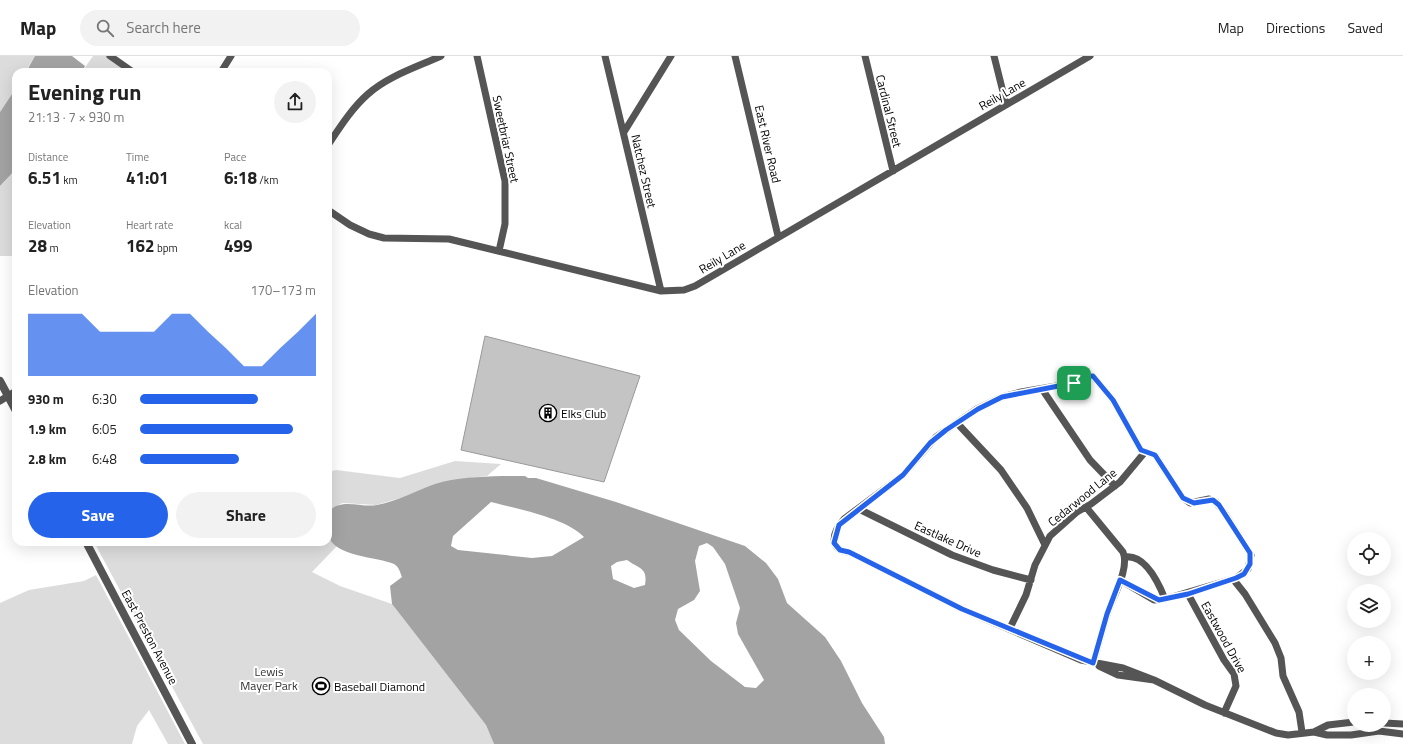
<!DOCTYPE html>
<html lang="en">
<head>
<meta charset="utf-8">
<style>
	:root { --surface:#fff; --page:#f2f2f2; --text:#222; --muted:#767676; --line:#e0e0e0; --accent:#2563eb }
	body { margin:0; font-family:"Titillium Web",sans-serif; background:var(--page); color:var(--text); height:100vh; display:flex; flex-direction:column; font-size:15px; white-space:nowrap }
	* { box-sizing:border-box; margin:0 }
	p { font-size:13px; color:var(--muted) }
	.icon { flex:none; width:22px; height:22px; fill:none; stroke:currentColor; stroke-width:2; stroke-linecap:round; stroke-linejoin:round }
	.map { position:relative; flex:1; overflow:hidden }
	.details { position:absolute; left:12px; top:12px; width:320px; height:478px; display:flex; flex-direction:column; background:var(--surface); border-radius:12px; box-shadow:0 4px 16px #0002 }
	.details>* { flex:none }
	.controls { position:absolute; left:1347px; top:476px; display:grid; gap:8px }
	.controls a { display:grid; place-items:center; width:44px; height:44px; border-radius:50%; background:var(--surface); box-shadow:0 4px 16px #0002; font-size:20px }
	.pin { position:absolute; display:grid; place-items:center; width:34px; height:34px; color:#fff; margin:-17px; border-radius:8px; box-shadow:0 2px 6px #0006 }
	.round { display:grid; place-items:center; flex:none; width:42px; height:42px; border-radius:21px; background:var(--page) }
	.overview { display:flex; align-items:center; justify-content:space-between; height:68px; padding:0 16px }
	h1 { font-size:22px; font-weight:700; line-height:30px }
	.figures { display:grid; grid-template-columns:repeat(3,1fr); gap:6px; height:68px; padding:4px 16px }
	.figures div { display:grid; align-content:center }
	.figures b { font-size:17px; font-weight:700 }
	.figures small { font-size:11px; font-weight:400 }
	.figures p { font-size:11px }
	.chart { height:112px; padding:8px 16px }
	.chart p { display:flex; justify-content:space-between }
	.chart svg { width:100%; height:72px; margin-top:4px; fill:var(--accent); opacity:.7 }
	.button { display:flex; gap:8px; margin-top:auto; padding:8px 16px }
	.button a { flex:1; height:46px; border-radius:24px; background:var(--accent); color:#fff; font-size:16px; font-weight:700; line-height:46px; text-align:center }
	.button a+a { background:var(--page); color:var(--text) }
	ul { padding:0 16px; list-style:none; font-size:13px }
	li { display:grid; grid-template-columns:64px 48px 1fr; align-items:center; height:30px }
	li i { height:10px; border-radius:5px; background:var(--accent) }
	header { display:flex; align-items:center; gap:24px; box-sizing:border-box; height:56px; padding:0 20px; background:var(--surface); border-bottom:1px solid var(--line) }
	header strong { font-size:19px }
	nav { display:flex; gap:22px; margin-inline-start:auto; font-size:14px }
	.search { width:280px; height:36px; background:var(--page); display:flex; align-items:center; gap:10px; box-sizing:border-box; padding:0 14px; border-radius:22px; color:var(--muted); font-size:15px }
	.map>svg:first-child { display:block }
	.green { fill:#dcdcdc }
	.water { fill:#a3a3a3; fill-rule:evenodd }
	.building { fill:#c4c4c4; stroke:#999 }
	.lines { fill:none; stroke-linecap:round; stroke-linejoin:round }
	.minor { stroke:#555; stroke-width:7 }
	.tertiary { stroke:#555; stroke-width:8 }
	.route-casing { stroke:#fff; stroke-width:8 }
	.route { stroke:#2563eb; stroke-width:5 }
	.labels { text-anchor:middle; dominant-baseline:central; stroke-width:4; stroke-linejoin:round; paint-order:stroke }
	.street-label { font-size:12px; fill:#000; stroke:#fff }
	.poi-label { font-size:12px; fill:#000; stroke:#fff; text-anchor:start }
	.park-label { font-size:12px; fill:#333; stroke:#fff }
</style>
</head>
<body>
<header>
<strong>Map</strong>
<div class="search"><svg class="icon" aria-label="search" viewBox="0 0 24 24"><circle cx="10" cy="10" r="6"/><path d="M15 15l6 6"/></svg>Search here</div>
<nav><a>Map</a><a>Directions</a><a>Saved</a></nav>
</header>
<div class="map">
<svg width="1403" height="688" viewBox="0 0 1403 688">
	<rect width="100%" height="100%" fill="#fff"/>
	<path class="green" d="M0,0H35L25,16H16V32L0,56Z
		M93,0H110L123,9L118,16H82Z
		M16,113V200H0V130Z
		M455,405L501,408L487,420L471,422L376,449L342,447L328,456V416L336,414L400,422Z
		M328,480L337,490L312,516L340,530L392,548L486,669L494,688H203L94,486H328Z
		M96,519L185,688H168L149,654L137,670L132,688H0V547L29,534L84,525Z"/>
	<path class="water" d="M35,0H72L85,10L82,16H26Z
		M16,32V113L0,130V56Z
		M502,420H525L528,422H536L616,446L745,490L766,507L778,523L787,547L825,581L841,605L862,647L884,681L885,688H494L486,669L392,548L390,530L402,521C400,516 399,511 394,508C379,501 332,501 328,478C327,471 328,463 328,456C342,441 360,452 377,449C398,445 415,435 435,428C456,421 480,421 502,420ZM491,446C518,453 566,462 584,481L552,500L532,502L458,494L451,490L453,480ZM707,487L713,491L725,508L740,552L736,567L738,578L764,624L756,632L745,631L711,605L679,574L675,564L678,553L694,544L700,535L695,505L699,490ZM627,504C639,513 648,511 645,529L634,532L613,523L611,510L617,506Z"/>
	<path class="building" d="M485,280L640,320L604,426L461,394Z"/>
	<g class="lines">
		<path class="minor" d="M110,0L133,16
			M477,0L505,125V168L499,195
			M605,0L661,235
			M735,0L778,180
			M865,0L893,115
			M994,0L1006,48
			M221,16L231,0
			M624,76L671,0
			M328,89C340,71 352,52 368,38C388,20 417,11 441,0
			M328,154L350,169L369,178L384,182L449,183L661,235L684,234L695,230L1090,0
			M1042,333L1090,404L1115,430
			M0,345L16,335
			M957,367L1001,414L1027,452L1045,489
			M1086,451L1123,496C1130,513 1112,542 1107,559C1102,574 1098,591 1093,607
			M859,453L952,499L993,514L1031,524
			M1125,501C1145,498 1159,528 1165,543
			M1233,523L1245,538L1275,587L1281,602L1283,620L1299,656L1302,676
			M1120,524L1154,544L1165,543L1236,522L1248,513L1251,499L1226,459L1216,446L1209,443L1190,447L1183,442L1155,399L1141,394L1113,344L1093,320L1084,321L1074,327L1021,336L1002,341L977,353L936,381L903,419L844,463C833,475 827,494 849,496L962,553L1081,604L1123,612L1154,624
			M1188,538L1224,604L1234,618L1236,630L1224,657
			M1010,572L1026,539L1035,509L1050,480L1077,456L1091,448L1120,426L1145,396
			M1099,610L1118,619L1154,624L1205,649L1276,677L1288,679L1314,676L1327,679H1351L1379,675L1403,678
			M1384,667L1403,668
			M1314,676L1328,669L1354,666"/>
		<path class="tertiary" d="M0,325L16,355
			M86,486L192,688"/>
	</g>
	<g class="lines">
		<defs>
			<path id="route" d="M1086,320H1093L1113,344L1141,394L1155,399L1183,442L1194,447L1213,444L1219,449L1250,497V508L1244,518L1236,522L1188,538L1159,544L1120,524L1107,558L1093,607L962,553L849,496L840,494L834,487L839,469L903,419L930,387L946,374L978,353L1002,341L1074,327Z"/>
		</defs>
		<use href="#route" class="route-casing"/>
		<use href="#route" class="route"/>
	</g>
	<defs>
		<symbol id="building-ring" viewBox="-11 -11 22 22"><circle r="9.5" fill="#fff" stroke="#000" stroke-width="1.5"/><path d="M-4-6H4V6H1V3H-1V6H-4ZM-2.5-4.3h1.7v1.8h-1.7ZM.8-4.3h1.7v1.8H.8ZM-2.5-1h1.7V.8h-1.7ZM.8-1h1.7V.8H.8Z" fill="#000"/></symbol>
		<symbol id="stadium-ring" viewBox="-11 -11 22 22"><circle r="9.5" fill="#fff" stroke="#000" stroke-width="1.5"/><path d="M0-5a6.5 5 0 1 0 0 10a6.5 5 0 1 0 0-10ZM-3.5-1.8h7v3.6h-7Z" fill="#000"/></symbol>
	</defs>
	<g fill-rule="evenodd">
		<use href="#building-ring" x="538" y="347" width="20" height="20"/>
		<use href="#stadium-ring" x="311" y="620" width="20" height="20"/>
	</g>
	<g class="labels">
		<g class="street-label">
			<text transform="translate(1002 38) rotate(-30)">Reily Lane</text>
			<text transform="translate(889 55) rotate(76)">Cardinal Street</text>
			<text transform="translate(506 83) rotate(78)">Sweetbriar Street</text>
			<text transform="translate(768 88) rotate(77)">East River Road</text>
			<text transform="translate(644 115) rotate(77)">Natchez Street</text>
			<text transform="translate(722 201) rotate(-31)">Reily Lane</text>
			<text transform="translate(1082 441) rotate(-39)">Cedarwood Lane</text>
			<text transform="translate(948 483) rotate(24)">Eastlake Drive</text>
			<text transform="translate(150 581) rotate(62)">East Preston Avenue</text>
			<text transform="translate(1224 581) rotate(61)">Eastwood Drive</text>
		</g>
		<g class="poi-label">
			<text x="561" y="357">Elks Club</text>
			<text x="334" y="630">Baseball Diamond</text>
		</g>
		<g class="park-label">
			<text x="269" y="615">Lewis<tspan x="269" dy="14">Mayer Park</tspan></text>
		</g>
	</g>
</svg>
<div class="controls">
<a><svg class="icon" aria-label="locate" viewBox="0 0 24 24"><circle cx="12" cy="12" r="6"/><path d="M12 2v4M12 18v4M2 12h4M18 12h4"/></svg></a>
<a><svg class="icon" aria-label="layers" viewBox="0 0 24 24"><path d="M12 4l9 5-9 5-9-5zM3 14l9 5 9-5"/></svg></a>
<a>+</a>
<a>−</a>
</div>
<div class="pin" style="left:1074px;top:327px;background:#1e9e55"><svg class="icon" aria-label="arrive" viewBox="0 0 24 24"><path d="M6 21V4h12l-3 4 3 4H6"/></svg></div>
<section class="details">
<div class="overview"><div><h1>Evening run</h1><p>21:13 · 7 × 930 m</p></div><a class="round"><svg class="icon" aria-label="share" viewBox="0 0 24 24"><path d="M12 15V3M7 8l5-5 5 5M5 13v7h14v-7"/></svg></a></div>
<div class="figures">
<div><p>Distance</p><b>6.51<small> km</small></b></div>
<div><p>Time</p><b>41:01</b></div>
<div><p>Pace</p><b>6:18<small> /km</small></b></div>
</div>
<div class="figures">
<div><p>Elevation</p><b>28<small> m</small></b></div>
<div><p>Heart rate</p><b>162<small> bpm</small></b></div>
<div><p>kcal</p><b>499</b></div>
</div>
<div class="chart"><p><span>Elevation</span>170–173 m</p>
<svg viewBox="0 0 160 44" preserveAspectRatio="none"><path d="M0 44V6L10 6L20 6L30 6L40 17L50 17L60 17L70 17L80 6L90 6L100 17L110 27L120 38L130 38L140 27L150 17L160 6V44z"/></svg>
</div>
<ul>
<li><b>930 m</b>6:30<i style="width:67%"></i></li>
<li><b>1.9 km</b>6:05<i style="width:87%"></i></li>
<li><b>2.8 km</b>6:48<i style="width:56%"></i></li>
</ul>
<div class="button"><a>Save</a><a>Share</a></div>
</section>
</div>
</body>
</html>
